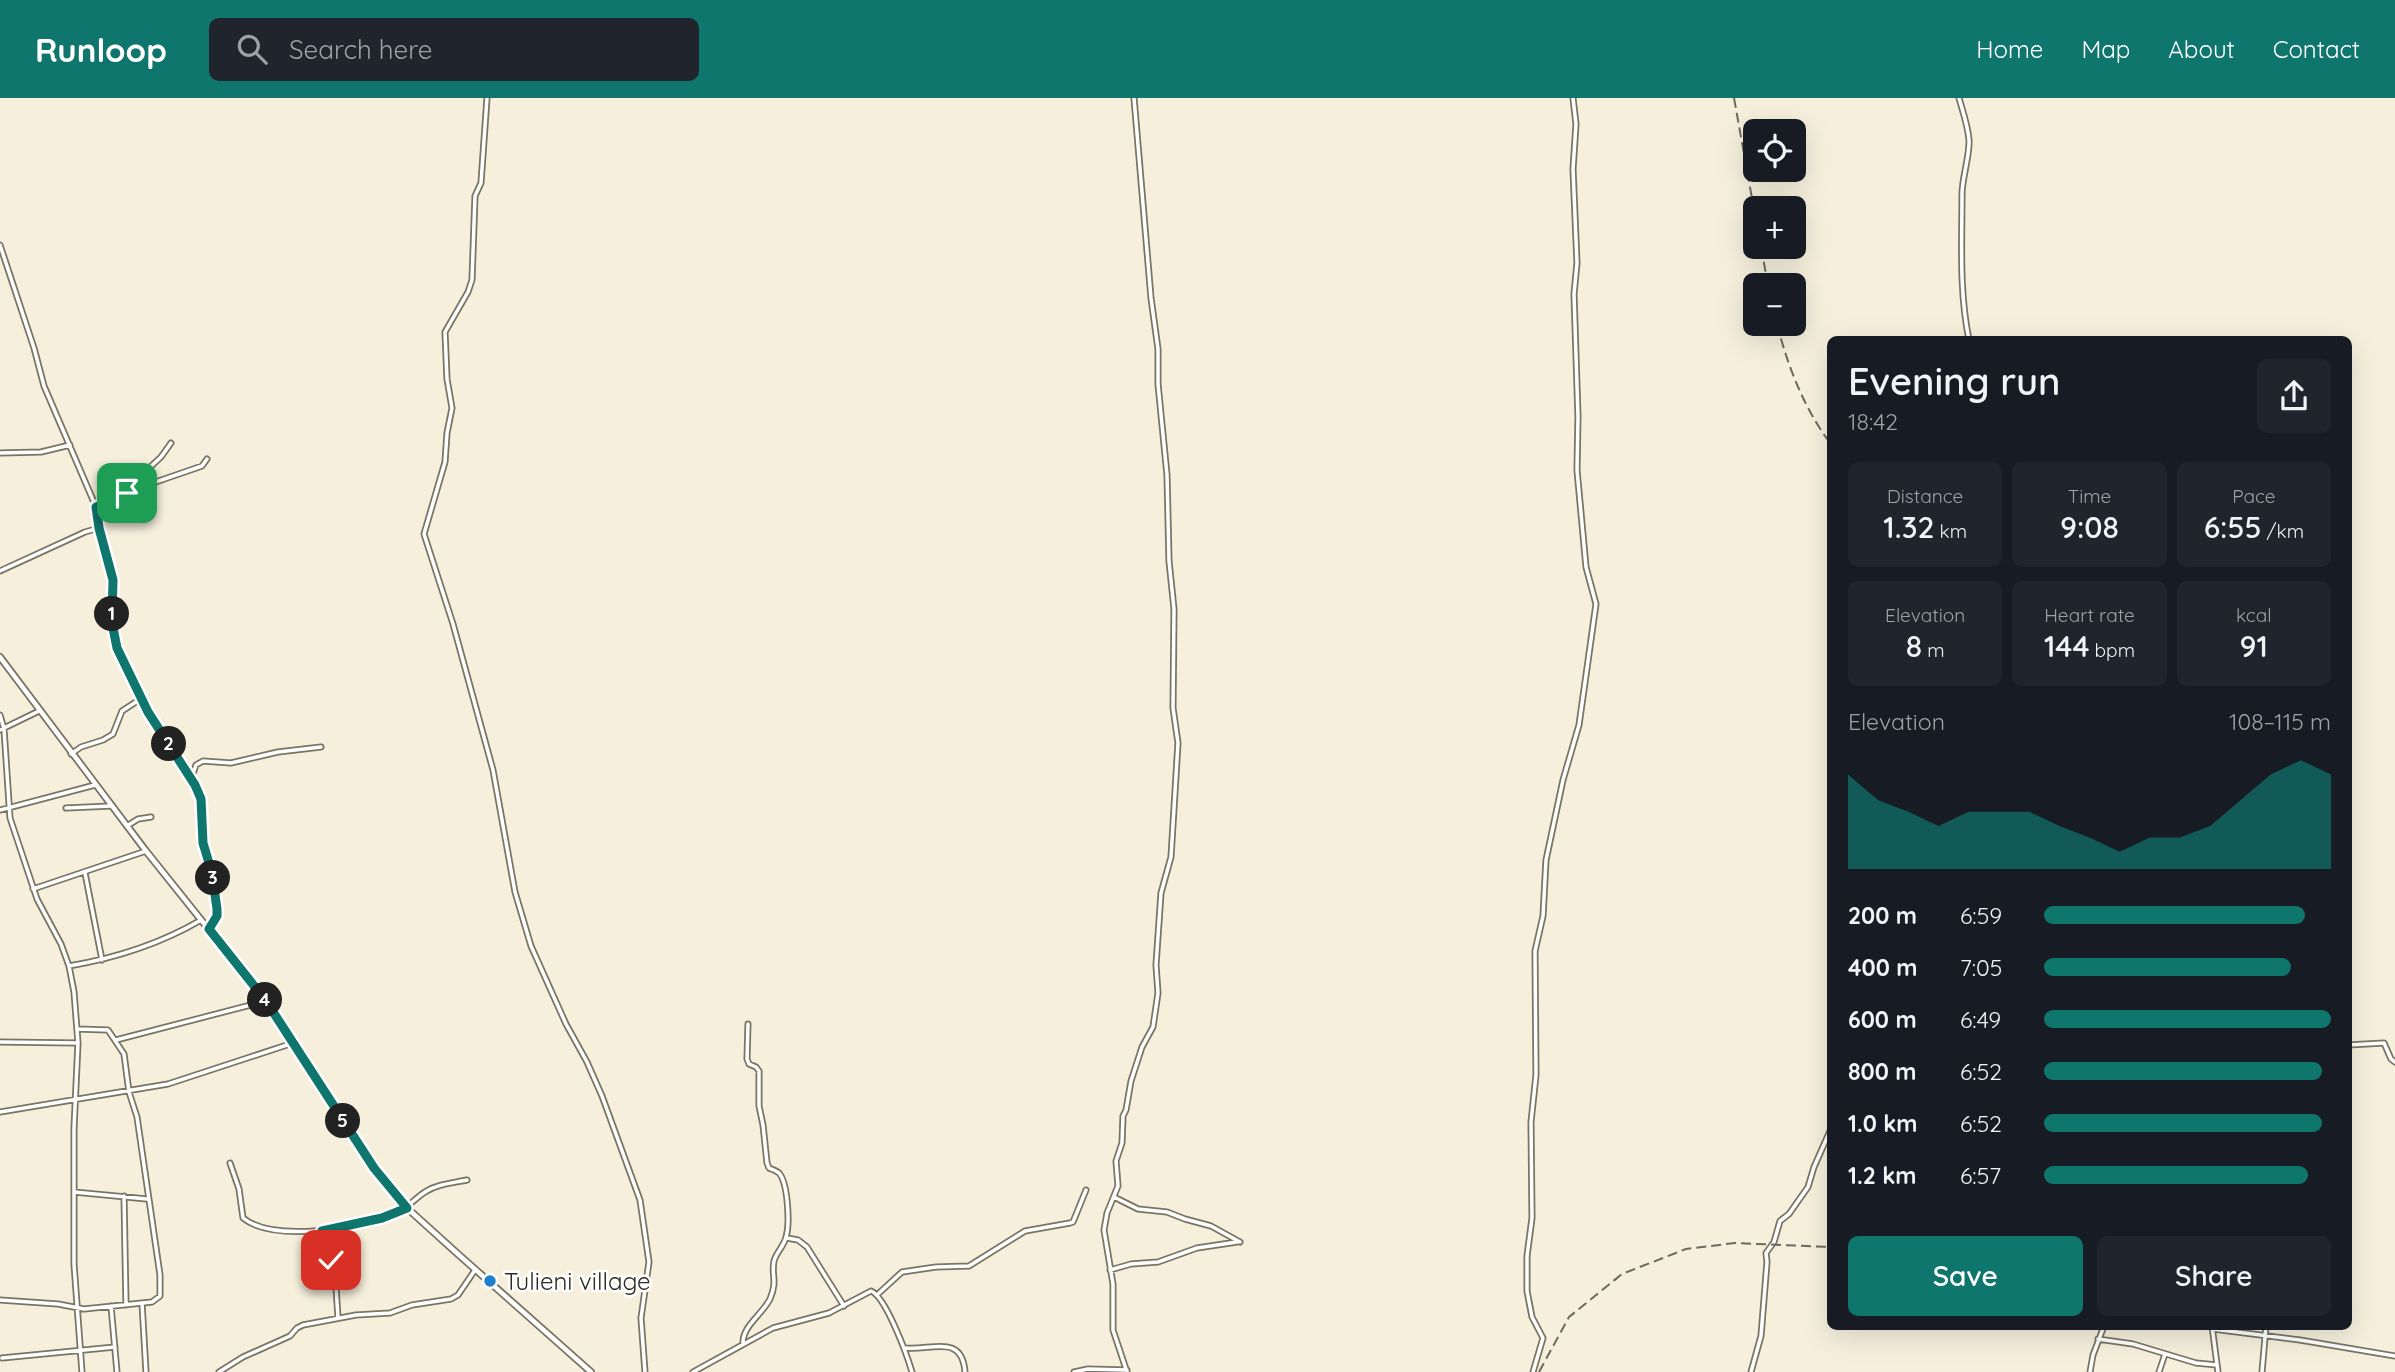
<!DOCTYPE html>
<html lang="en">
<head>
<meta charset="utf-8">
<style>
	:root { --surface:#171b24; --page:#20242c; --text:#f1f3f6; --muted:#9ea1a6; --accent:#0f766e }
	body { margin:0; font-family:Quicksand,sans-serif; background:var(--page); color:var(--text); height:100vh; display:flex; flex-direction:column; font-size:26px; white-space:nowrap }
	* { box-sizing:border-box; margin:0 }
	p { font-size:23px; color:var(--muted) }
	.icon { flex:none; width:38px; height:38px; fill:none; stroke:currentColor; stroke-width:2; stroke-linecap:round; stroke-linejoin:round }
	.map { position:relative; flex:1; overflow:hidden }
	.details { position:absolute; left:1827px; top:238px; width:525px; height:994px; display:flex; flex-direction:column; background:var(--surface); border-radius:10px; box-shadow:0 7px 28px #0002 }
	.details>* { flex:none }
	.fabs { position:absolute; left:1743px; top:21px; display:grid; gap:14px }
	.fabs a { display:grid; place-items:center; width:63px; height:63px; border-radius:10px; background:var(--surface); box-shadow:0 7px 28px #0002; font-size:35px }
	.pin { position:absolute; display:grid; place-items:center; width:60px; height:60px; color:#fff; margin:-30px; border-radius:14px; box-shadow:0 4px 10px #0006 }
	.km { position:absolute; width:35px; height:35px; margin:-18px; border-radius:50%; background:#222; color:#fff; font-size:19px; line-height:35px; text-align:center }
	.round { display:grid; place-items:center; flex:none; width:74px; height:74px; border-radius:10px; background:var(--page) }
	.headline { display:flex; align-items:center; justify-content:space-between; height:119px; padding:0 21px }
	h1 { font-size:38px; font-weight:600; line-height:52px }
	.metrics { display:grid; grid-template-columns:repeat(3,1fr); gap:10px; height:119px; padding:7px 21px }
	.metrics div { display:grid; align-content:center; border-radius:10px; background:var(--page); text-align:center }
	.metrics b { font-size:30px; font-weight:600 }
	.metrics small { font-size:19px; font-weight:400 }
	.metrics p { font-size:19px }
	.chart { height:196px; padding:14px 21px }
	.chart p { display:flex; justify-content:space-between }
	.chart svg { width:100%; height:126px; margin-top:7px; fill:var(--accent); opacity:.7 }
	.action { display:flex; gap:14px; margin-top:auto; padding:14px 21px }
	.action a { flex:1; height:80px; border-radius:10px; background:var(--accent); color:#fff; font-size:28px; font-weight:600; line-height:80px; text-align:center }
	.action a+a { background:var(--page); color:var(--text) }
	ul { padding:0 21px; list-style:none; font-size:23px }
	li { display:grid; grid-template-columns:112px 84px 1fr; align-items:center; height:52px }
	li i { height:18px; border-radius:9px; background:var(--accent) }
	header { display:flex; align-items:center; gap:42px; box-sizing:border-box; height:98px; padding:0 35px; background:var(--accent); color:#fff }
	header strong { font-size:33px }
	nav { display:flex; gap:38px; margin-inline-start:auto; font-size:24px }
	.search { width:490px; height:63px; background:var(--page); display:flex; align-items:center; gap:18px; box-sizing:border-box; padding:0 24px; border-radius:10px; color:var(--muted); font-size:26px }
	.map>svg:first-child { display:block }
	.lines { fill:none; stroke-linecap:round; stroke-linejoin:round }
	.minor-casing { stroke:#797463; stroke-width:7 }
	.tertiary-casing { stroke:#797463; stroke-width:8 }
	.minor { stroke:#fff; stroke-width:3.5 }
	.tertiary { stroke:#fff; stroke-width:4.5 }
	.rail { stroke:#6d6a5e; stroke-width:2; stroke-dasharray:10 5; stroke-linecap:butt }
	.route-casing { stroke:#fff; stroke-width:14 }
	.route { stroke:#0f766e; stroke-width:9 }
	.poi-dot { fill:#1d81cc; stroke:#fff; stroke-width:2.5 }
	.labels { text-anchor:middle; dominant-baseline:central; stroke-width:5; stroke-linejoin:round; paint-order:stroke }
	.poi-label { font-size:24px; fill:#2c2a22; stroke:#fff; text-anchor:start }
</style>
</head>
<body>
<header>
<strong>Runloop</strong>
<div class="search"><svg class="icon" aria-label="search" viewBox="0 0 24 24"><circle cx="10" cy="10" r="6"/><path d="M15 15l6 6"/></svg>Search here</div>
<nav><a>Home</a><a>Map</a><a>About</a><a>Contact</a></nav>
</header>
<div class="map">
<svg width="2395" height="1274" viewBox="0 0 2395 1274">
	<rect width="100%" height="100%" fill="#f5efdc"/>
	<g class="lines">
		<defs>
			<path id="minor" d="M487,0L481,85L475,98L472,182L468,194L445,234L447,281L452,310L447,335L445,364L424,436L453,526L493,672L515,794L531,848L566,926L587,964L602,998L640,1102L649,1164L641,1220L645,1274
				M1959,0C1963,14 1968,28 1969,42C1970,57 1962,80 1962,96C1962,145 1959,193 1969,242
				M0,147L34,250L44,288L96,409L99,430L113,482L112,525L117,550L148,614L191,681
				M0,355L41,354L70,347
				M147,387L202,368L207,361
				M96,409L147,387L148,371L161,359L171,345
				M0,473L85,434L99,430
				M0,617L4,631L10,720L37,801L61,846L69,868L74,894L78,945L74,1030V1166L82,1274
				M0,632L39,613
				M71,656L81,649L103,642L113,636L122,613L142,600
				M66,710L111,708
				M0,712L95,687
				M127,728L138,721L151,719
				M85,775L102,862
				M33,791L146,753
				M209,831C228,805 208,772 203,745C199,720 205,704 191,681L196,667L203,663L231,665L278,654L321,649
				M69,868C116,860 160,846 201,822
				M116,942L266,903
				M0,944L78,945
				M2348,947L2384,945L2391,961L2395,964
				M0,1014L168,986L293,945
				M230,1065L239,1091L243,1120C274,1145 360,1130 395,1116C407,1111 414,1101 425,1094C437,1086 453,1085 467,1082
				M74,1094L147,1101
				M124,1098L126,1207
				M1114,1099L1138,1111L1167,1114L1185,1121L1211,1128L1240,1144
				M322,1134L325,1150L335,1173L338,1220
				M787,1140L798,1142L807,1149L844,1208
				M1110,1172L1131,1166L1158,1164L1197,1150L1237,1144
				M878,1196L902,1174L936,1169L969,1168L1025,1133L1070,1125L1073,1124L1086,1092
				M0,1202L58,1206L84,1211L152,1204L160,1198V1177L137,1019L129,994L124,956L108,932L77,931
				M142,1205L146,1274
				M111,1208L117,1274
				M2212,1228L2218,1274
				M2213,1231L2300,1242L2395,1258
				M2098,1241L2133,1246L2196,1265L2217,1267
				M743,1246C742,1228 762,1217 770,1201C778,1182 771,1178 774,1163C776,1155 784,1148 786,1139C790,1126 788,1085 779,1075C777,1073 771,1071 769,1070L767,1065L763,1027L759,1008V973L756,969L749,966L747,961L748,926
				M905,1250C931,1253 962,1235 965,1274
				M2,1260L115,1249
				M219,1274L243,1259L290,1238L297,1230L303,1227L356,1217L390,1215L412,1207L451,1201L458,1197L475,1172
				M693,1274L773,1230L829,1215L871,1193C886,1199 907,1257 912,1274
				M1074,1274L1088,1271L1127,1272
				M1127,1274L1113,1232V1186L1104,1132L1107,1115L1118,1088L1116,1063L1122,1045L1123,1018L1126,1012L1131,983L1142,949L1153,929L1158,895L1156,867L1161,795L1171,759L1178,645L1173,610L1174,511L1169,463L1167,377L1158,286V251L1151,200L1134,0
				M1533,1274L1543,1240L1532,1219L1527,1193V1158L1532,1120L1531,1024L1536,977L1535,853L1543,818L1546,762L1563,682L1579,627L1596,506L1586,469L1577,372L1578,319L1574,196L1577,165L1573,71L1576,26L1573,0
				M1751,1274L1761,1238L1767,1164L1766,1155L1774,1144L1780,1123L1789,1116L1808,1089L1814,1069L1830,1033
				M2090,1274L2093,1257L2104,1228
				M2159,1274L2165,1256
				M2262,1274L2266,1228"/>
			<path id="tertiary" d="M0,559L146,753L266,903L359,1048L385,1085L407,1110L459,1157L591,1274"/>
		</defs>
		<use href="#minor" class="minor-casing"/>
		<use href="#tertiary" class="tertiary-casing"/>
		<use href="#minor" class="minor"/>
		<use href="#tertiary" class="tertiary"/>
		<path class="rail" d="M1734,0L1755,117
			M1761,149L1768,187
			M1777,226C1788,269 1804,310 1830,345
			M1539,1274L1569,1219L1622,1176L1686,1151L1735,1145L1830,1149"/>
	</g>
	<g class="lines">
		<defs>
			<path id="route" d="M127,395L96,409L99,430L113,482L112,525L117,550L148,614L195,687L201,701L203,745L212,775L217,811V818L209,831L266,903L374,1070L407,1110L382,1120L322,1133L325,1150L331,1162"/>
		</defs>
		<use href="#route" class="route-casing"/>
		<use href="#route" class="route"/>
	</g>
	<circle class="poi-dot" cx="490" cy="1183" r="7"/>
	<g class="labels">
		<g class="poi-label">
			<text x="504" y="1183">Tulieni village</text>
		</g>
	</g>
</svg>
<div class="fabs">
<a><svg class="icon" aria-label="locate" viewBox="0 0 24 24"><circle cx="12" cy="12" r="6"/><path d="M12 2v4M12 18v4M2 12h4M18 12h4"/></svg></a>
<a>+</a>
<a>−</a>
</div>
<div class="pin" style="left:127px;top:395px;background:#1e9e55"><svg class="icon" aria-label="arrive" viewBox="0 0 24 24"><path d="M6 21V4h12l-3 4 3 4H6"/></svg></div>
<div class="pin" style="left:331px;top:1162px;background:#d93025"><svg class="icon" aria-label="check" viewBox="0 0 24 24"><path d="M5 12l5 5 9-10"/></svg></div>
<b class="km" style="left:112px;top:516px">1</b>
<b class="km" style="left:169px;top:646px">2</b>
<b class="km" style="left:213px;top:780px">3</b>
<b class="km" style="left:265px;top:902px">4</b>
<b class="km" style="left:343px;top:1023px">5</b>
<section class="details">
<div class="headline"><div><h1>Evening run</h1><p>18:42</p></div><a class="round"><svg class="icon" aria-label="share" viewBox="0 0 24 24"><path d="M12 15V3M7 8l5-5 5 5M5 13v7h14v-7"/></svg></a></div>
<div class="metrics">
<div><p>Distance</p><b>1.32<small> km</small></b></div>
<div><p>Time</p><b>9:08</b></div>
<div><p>Pace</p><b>6:55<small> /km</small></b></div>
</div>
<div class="metrics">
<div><p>Elevation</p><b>8<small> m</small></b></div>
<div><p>Heart rate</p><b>144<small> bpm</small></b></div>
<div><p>kcal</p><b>91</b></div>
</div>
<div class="chart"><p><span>Elevation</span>108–115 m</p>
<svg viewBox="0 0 160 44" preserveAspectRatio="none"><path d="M0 44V11L10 20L20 24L30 29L40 24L50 24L60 24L70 29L80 33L90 38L100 33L110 33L120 29L130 20L140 11L150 6L160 11V44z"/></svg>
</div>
<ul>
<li><b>200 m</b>6:59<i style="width:91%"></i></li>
<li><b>400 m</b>7:05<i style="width:86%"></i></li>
<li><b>600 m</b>6:49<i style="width:100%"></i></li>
<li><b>800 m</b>6:52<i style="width:97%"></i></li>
<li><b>1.0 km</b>6:52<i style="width:97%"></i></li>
<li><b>1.2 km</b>6:57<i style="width:92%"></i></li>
</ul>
<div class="action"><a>Save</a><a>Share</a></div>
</section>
</div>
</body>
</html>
